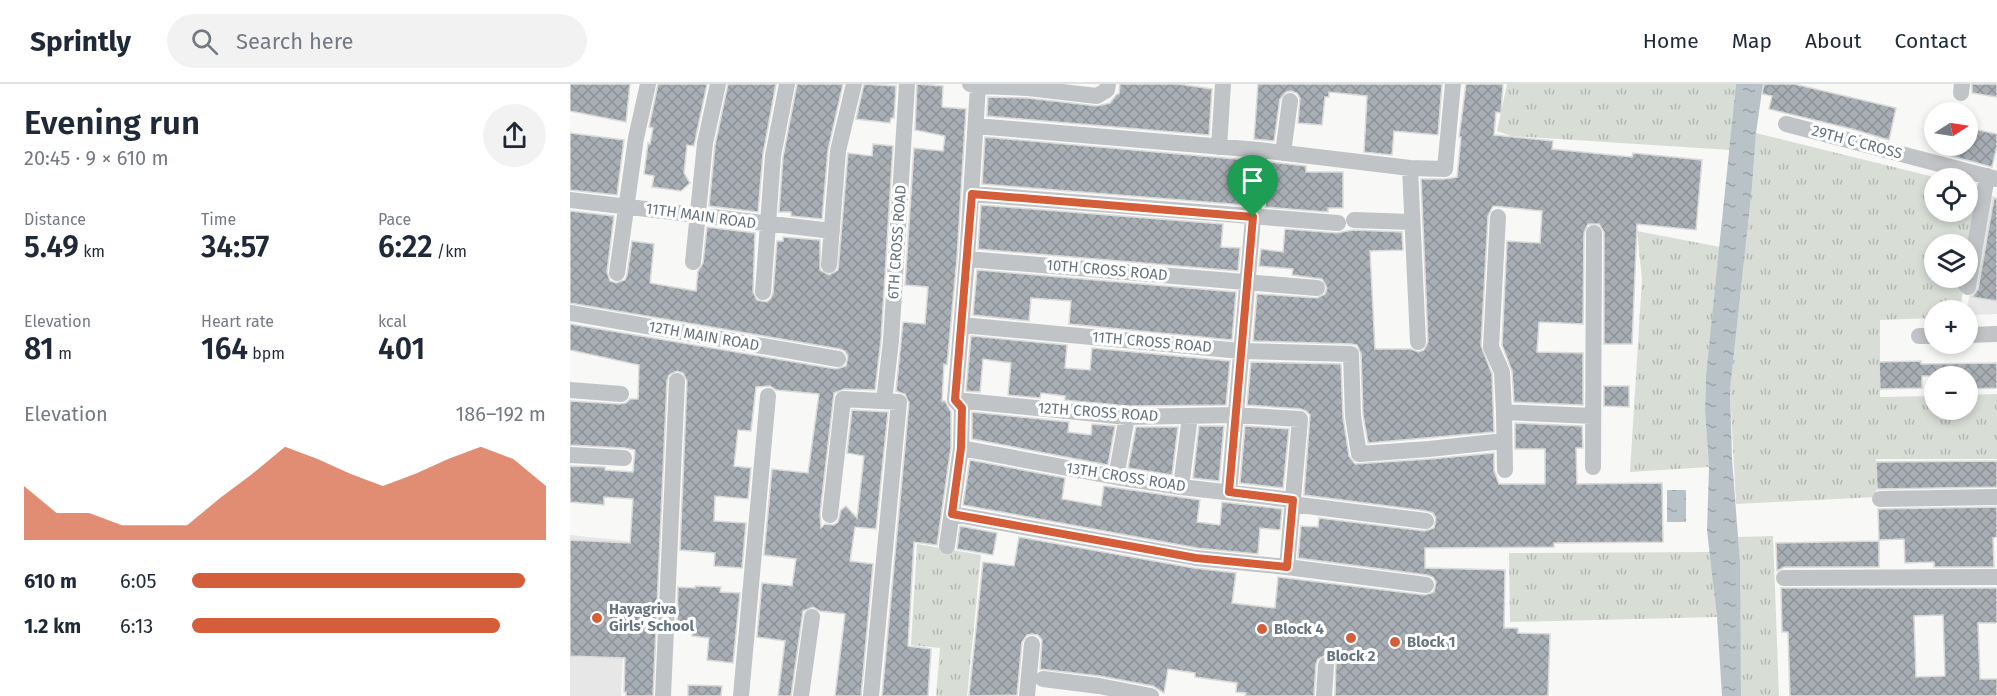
<!DOCTYPE html>
<html lang="en">
<head>
<meta charset="utf-8">
<style>
	:root { --surface:#fff; --page:#f2f2f3; --text:#1f2937; --muted:#747a83; --line:#e0e1e3; --accent:#d55e3a }
	body { margin:0; font-family:"Fira Sans",sans-serif; background:var(--page); color:var(--text); height:100vh; display:flex; flex-direction:column; font-size:22px; white-space:nowrap }
	* { box-sizing:border-box; margin:0 }
	p { font-size:20px; color:var(--muted) }
	.icon { flex:none; width:33px; height:33px; fill:none; stroke:currentColor; stroke-width:2; stroke-linecap:round; stroke-linejoin:round }
	.map { position:relative; flex:1; overflow:hidden }
	.side { display:flex; flex-direction:column; background:var(--surface); width:570px }
	.side>* { flex:none }
	.needle { width:39px; rotate:78deg }
	.tools { position:absolute; left:1354px; top:18px; display:grid; gap:12px }
	.tools a { display:grid; place-items:center; width:54px; height:54px; border-radius:50%; background:var(--surface); box-shadow:0 3px 9px #0003; font-size:30px }
	.pin { position:absolute; display:grid; place-items:center; width:51px; height:51px; color:#fff; margin:-62px -26px; border-radius:50% 50% 50% 0; rotate:-45deg; box-shadow:0 0 6px #0007 }
	.pin .icon { rotate:45deg }
	.round { display:grid; place-items:center; flex:none; width:63px; height:63px; border-radius:32px; background:var(--page) }
	.headline { display:flex; align-items:center; justify-content:space-between; height:102px; padding:0 24px }
	h1 { font-size:33px; font-weight:600; line-height:45px }
	.metrics { display:grid; grid-template-columns:repeat(3,1fr); gap:9px; height:102px; padding:6px 24px }
	.metrics div { display:grid; align-content:center }
	.metrics b { font-size:30px; font-weight:600 }
	.metrics small { font-size:16px; font-weight:400 }
	.metrics p { font-size:16px }
	.chart { height:168px; padding:12px 24px }
	.chart p { display:flex; justify-content:space-between }
	.chart svg { width:100%; height:108px; margin-top:6px; fill:var(--accent); opacity:.7 }
	ul { padding:0 24px; list-style:none; font-size:20px }
	li { display:grid; grid-template-columns:96px 72px 1fr; align-items:center; height:45px }
	li i { height:15px; border-radius:8px; background:var(--accent) }
	header { display:flex; align-items:center; gap:36px; box-sizing:border-box; height:84px; padding:0 30px; background:var(--surface); border-bottom:2px solid var(--line) }
	header strong { font-size:28px }
	nav { display:flex; gap:33px; margin-inline-start:auto; font-size:21px }
	.search { width:420px; height:54px; background:var(--page); display:flex; align-items:center; gap:15px; box-sizing:border-box; padding:0 21px; border-radius:33px; color:var(--muted); font-size:22px }
	main { display:flex; flex:1; min-height:0 }
	.map>svg:first-child { display:block }
	.built { fill:#e6e7e6 }
	.grass { fill:url(#grass-tufts) }
	.water { fill:url(#water-ripples) }
	.building { fill:url(#building-cross-hatch); stroke:#dadad8; stroke-width:1.5; fill-rule:evenodd }
	.lines { fill:none; stroke-linecap:round; stroke-linejoin:round }
	.minor { stroke:#c0c4c7; stroke-width:16 }
	.route-casing { stroke:#fff; stroke-width:12 }
	.route { stroke:#d55e3a; stroke-width:8 }
	.poi-dot { fill:#d55e3a; stroke:#fff; stroke-width:2 }
	.labels { text-anchor:middle; dominant-baseline:central; stroke-width:6; stroke-linejoin:round; paint-order:stroke }
	.street-label { font-size:15px; fill:#66747e; stroke:#fff }
	.poi-label { font-size:15px; font-weight:bold; fill:#66747e; stroke:#fff; text-anchor:start }
</style>
</head>
<body>
<header>
<strong>Sprintly</strong>
<div class="search"><svg class="icon" aria-label="search" viewBox="0 0 24 24"><circle cx="10" cy="10" r="6"/><path d="M15 15l6 6"/></svg>Search here</div>
<nav><a>Home</a><a>Map</a><a>About</a><a>Contact</a></nav>
</header>
<main>
<section class="side">
<div class="headline"><div><h1>Evening run</h1><p>20:45 · 9 × 610 m</p></div><a class="round"><svg class="icon" aria-label="share" viewBox="0 0 24 24"><path d="M12 15V3M7 8l5-5 5 5M5 13v7h14v-7"/></svg></a></div>
<div class="metrics">
<div><p>Distance</p><b>5.49<small> km</small></b></div>
<div><p>Time</p><b>34:57</b></div>
<div><p>Pace</p><b>6:22<small> /km</small></b></div>
</div>
<div class="metrics">
<div><p>Elevation</p><b>81<small> m</small></b></div>
<div><p>Heart rate</p><b>164<small> bpm</small></b></div>
<div><p>kcal</p><b>401</b></div>
</div>
<div class="chart"><p><span>Elevation</span>186–192 m</p>
<svg viewBox="0 0 160 44" preserveAspectRatio="none"><path d="M0 44V22L10 33L20 33L30 38L40 38L50 38L60 27L70 17L80 6L90 11L100 17L110 22L120 17L130 11L140 6L150 11L160 22V44z"/></svg>
</div>
<ul>
<li><b>610 m</b>6:05<i style="width:94%"></i></li>
<li><b>1.2 km</b>6:13<i style="width:87%"></i></li>
</ul>
</section>
<div class="map">
<svg width="1427" height="612" viewBox="0 0 1427 612">
	<defs>
		<pattern id="grass-tufts" width="24" height="20" patternUnits="userSpaceOnUse" patternTransform="scale(1.5)"><rect width="24" height="20" fill="#d8ddd6"/><path d="M3 7l-1-3M5 7V3M7 7l1-3M15 17l-1-3M17 17v-4M19 17l1-3" fill="none" stroke="#b3b8b3"/></pattern>
		<pattern id="water-ripples" width="26" height="14" patternUnits="userSpaceOnUse" patternTransform="scale(1.5)"><rect width="26" height="14" fill="#b9c3c7"/><path d="M2 4q2-2 4 0t4 0M15 11q2-2 4 0t4 0" fill="none" stroke="#9aa3a7"/></pattern>
		<pattern id="building-cross-hatch" width="8" height="8" patternUnits="userSpaceOnUse" patternTransform="scale(1.5)"><rect width="8" height="8" fill="#a8afb4"/><path d="M0 0l8 8M0 8l8-8" fill="none" stroke="#8d9398"/></pattern>
	</defs>
	<rect width="100%" height="100%" fill="#f8f8f6"/>
	<path class="built" d="M1415,111L1427,113V230L1398,231L1397,226Z
		M0,451L58,457L51,612H0Z"/>
	<path class="grass" d="M937,0H1166L1160,66L941,52L927,47Z
		M1186,49L1368,94H1365V128H1398V102L1406,104L1398,167V160H1365V194H1395L1390,226H1365V234L1310,236V313L1365,312V326H1398V311L1427,310V375H1306V413L1166,420L1160,306L1182,104Z
		M1067,147L1150,163L1136,291L1135,327L1139,383L1060,388L1072,195Z
		M1203,452L1209,612H1171L1168,453Z
		M347,460L411,471L397,612H366L370,564L341,561Z
		M1141,468L1147,533L940,538L939,469Z"/>
	<path class="water" d="M1166,0H1193L1186,49L1182,104L1160,306L1162,375L1170,479L1171,612H1152L1147,533L1137,446L1139,383L1135,327L1136,291Z
		M1097,406H1116V438H1097Z"/>
	<path class="building" d="M0,0H60L56,38L0,27Z
		M88,0H137L124,62L117,61L114,89L120,99L111,107L82,103L84,92L74,90L78,59L80,60L83,44L79,43Z
		M158,0H206L193,70L188,128L139,122L145,61Z
		M227,0H273L258,66L252,135L221,132V128H209L213,73Z
		M294,0L326,2L324,34H321L320,39L286,35Z
		M347,0L373,2L372,23L396,25L387,174L377,281L374,280L372,317H375L381,328V363L367,461L344,458L338,562L361,565L358,612H312L339,319L335,310L326,307L333,238L355,240L358,203L335,201L344,64L373,67L375,52L345,46Z
		M550,0H608L642,5L639,51L417,32L418,13L457,14L527,22L540,19L547,10H549Z
		M688,0H872L868,51L824,47L822,71L794,68L797,12L759,8V13H755L752,41L728,39L730,14L727,9L721,7L716,8L710,15L704,57L684,55Z
		M896,0H933L931,29L926,28L924,51L983,57L982,65L1062,73L1063,69L1132,76L1126,146L1067,140L1062,260H1034V148L1029,140H1018L1014,149L1013,240L969,238L967,268L1013,269V321L944,318L942,287L932,261L937,157L970,159L972,127L923,122L918,132L911,262L922,290L924,348L798,359L793,331L791,270L787,261L781,260L683,257L687,210L747,214L755,210L757,204L752,195L722,191L723,185L689,182L691,165L713,168L715,145L767,149L783,146L832,148L833,166L800,167L805,265H841L848,268L854,266L858,258L851,95H875L887,93L891,53H889Z
		M1194,0H1224L1326,24L1319,56L1282,45L1199,25L1202,12L1192,10Z
		M1402,0H1427V13L1402,9Z
		M1398,44L1427,50V62L1422,83L1374,70L1376,62H1398Z
		M0,49L54,56L47,111L0,106Z
		M415,53L678,76L674,121L412,100Z
		M303,60L323,62L311,256L305,306L274,305L264,309L250,430L251,444L255,440L264,441L268,438L271,426L276,422L287,434L294,372L277,369L282,326L318,328L306,445L285,443L280,477L303,480L291,612H265L275,530L250,527L243,523L233,527L221,612H208L215,557L187,553L192,499L222,502L226,475L194,471L202,385L238,389L249,310L206,306L200,302L186,303L181,347L168,346L164,382L181,384L178,415L145,412L144,437L176,439L172,484L144,482L145,469L110,466L117,297L113,289L107,287L99,291L97,297L83,612H56V608H54L55,574L0,572V456L60,459L63,415L34,413V421L0,418V382L35,383V386L63,388L65,366L55,364L0,361V317L50,320L56,319L60,315H68L69,281L0,266V240L266,285L276,282L278,272L275,267L270,265L0,219V127L44,132L37,188L40,197L46,199L55,196L57,191L62,157L84,160L80,199L126,207L128,187L133,179L137,143L185,149L183,208L187,216L197,218L201,214L203,209L207,157H213V153L250,156V186L259,191L268,186L278,69L302,72Z
		M699,78L736,82V88H773V124H758V128L695,123Z
		M1424,114L1427,115V217L1402,213L1408,205Z
		M411,121L653,140L651,163L670,164L668,187L408,165Z
		M407,186L666,208L662,256L499,240L501,217L461,214L459,237L403,231Z
		M401,252L497,261L495,284L520,286L522,264L660,277L656,321L557,322L495,316V312L471,309L470,314L438,311L441,279L413,275L410,308L396,307Z
		M1351,277V280L1427,279V304L1398,305V292H1352V304L1310,305L1309,278Z
		M681,278L771,280L773,333L779,372L785,380L860,375L924,369V386L929,400H975V365H945V339L1012,342L1013,364H1006L1007,400L1092,399L1093,458L984,459V463L855,464V484L935,486L934,544H948V549L980,550L978,612H765L766,577L762,573L756,571L748,575L746,580L744,612H675L676,609L666,608L667,599L625,593V589L598,585L594,609L583,602L530,592L470,585L472,556L468,551L462,550L457,551L452,558L447,611L399,612L413,478L444,482L449,453L624,484L666,489L662,519L705,524L708,493L855,511L864,508L866,498L863,493L857,491L728,474L731,442L748,443L749,434L855,447L864,444L866,434L863,429L857,427L734,411L740,331L736,327L731,325L677,321Z
		M1034,302H1059V323L1034,322Z
		M402,328L499,338L498,348L521,351L522,340L545,342L538,381L402,355Z
		M629,342H654L649,397L623,394Z
		M675,342L719,345L713,404L670,399Z
		M566,343H608L602,391L558,384Z
		M400,376L495,394L492,415L531,422L534,402L630,416L627,438L650,441L652,418L712,425L710,446L690,444L688,470L627,464L393,421Z
		M1427,377V403L1307,405L1306,378Z
		M1427,423V453L1423,454L1424,483H1364V478L1335,479L1334,455L1309,456L1308,425Z
		M390,442L427,449L423,471L387,465Z
		M1309,457V483H1214L1207,487L1206,459Z
		M125,502L151,503L150,508L170,509L163,579L137,576L139,554L122,552L123,543L107,542L108,503L125,504Z
		M1211,504H1427V539H1408L1410,595H1427V612H1220L1218,548H1212ZM1373,531L1375,592L1346,593L1344,532Z
		M118,601L152,602L151,612H118Z"/>
	<g class="lines">
		<path class="minor" d="M408,2L458,4L527,12L537,6L538,0
			M1391,9L1392,0
			M1216,40L1427,95
			M406,42L689,66L659,408
			M649,63L653,0
			M689,66L840,84L875,85L883,0
			M713,69L720,17
			M840,84L848,258
			M402,110L768,139
			M0,116L262,147
			M928,133L921,263L932,288L934,328
			M784,136L841,138
			M397,175L747,204
			M123,178L135,59L148,0
			M259,181L268,67L284,0
			M47,189L66,54L78,0
			M1398,203L1417,92
			M193,208L203,72L217,0
			M0,229L268,275
			M392,241L671,267L781,270L783,332L789,370L859,365L934,357
			M1398,251L1427,250
			M1349,252H1365
			M0,306L51,310
			M385,316L557,333L664,331L730,335L717,483
			M314,317L321,257L337,0
			M391,364L546,393L611,403L723,416
			M0,371L54,374
			M1023,383L1024,149
			M935,386L934,328L1023,332
			M546,393L557,333
			M611,403L620,332
			M1310,415L1427,413
			M722,420L856,437
			M382,430L626,474L717,483L856,501
			M260,431L273,315L329,318L301,612
			M377,462L391,364L392,324L385,316L397,175L408,2L400,0
			M1214,494L1427,493
			M473,595L529,602L581,612
			M93,612L107,297
			M171,612L198,312
			M231,612L242,533
			M457,612L462,560
			M754,612L756,581"/>
	</g>
	<g class="lines">
		<defs>
			<path id="route" d="M402,110L683,133L659,408L723,416L717,483L626,474L382,430L391,364L392,324L385,316Z"/>
		</defs>
		<use href="#route" class="route-casing"/>
		<use href="#route" class="route"/>
	</g>
	<g class="poi-dot">
		<circle cx="27" cy="534" r="6"/>
		<circle cx="692" cy="545" r="6"/>
		<circle cx="781" cy="554" r="6"/>
		<circle cx="825" cy="558" r="6"/>
	</g>
	<g class="labels">
		<g class="street-label">
			<text transform="translate(1287 58) rotate(15)">29TH C CROSS</text>
			<text transform="translate(131 132) rotate(8)">11TH MAIN ROAD</text>
			<text transform="translate(327 158) rotate(-86)">6TH CROSS ROAD</text>
			<text transform="translate(537 186) rotate(5)">10TH CROSS ROAD</text>
			<text transform="translate(134 252) rotate(10)">12TH MAIN ROAD</text>
			<text transform="translate(582 258) rotate(5)">11TH CROSS ROAD</text>
			<text transform="translate(528 328) rotate(4)">12TH CROSS ROAD</text>
			<text transform="translate(556 393) rotate(9)">13TH CROSS ROAD</text>
		</g>
		<g class="poi-label">
			<text x="39" y="525">Hayagriva<tspan x="39" dy="17">Girls' School</tspan></text>
			<text x="704" y="545">Block 4</text>
			<text x="837" y="558">Block 1</text>
			<text x="781" y="572" text-anchor="middle">Block 2</text>
		</g>
	</g>
</svg>
<div class="tools">
<a><svg class="needle" viewBox="-14 -14 28 28"><path d="M0-13l5 13h-10z" fill="#e53935"/><path d="M0 13l5-13h-10z" fill="#747a83"/></svg></a>
<a><svg class="icon" aria-label="locate" viewBox="0 0 24 24"><circle cx="12" cy="12" r="6"/><path d="M12 2v4M12 18v4M2 12h4M18 12h4"/></svg></a>
<a><svg class="icon" aria-label="layers" viewBox="0 0 24 24"><path d="M12 4l9 5-9 5-9-5zM3 14l9 5 9-5"/></svg></a>
<a>+</a>
<a>−</a>
</div>
<div class="pin" style="left:683px;top:133px;background:#1e9e55"><svg class="icon" aria-label="arrive" viewBox="0 0 24 24"><path d="M6 21V4h12l-3 4 3 4H6"/></svg></div>
</div>
</main>
</body>
</html>
